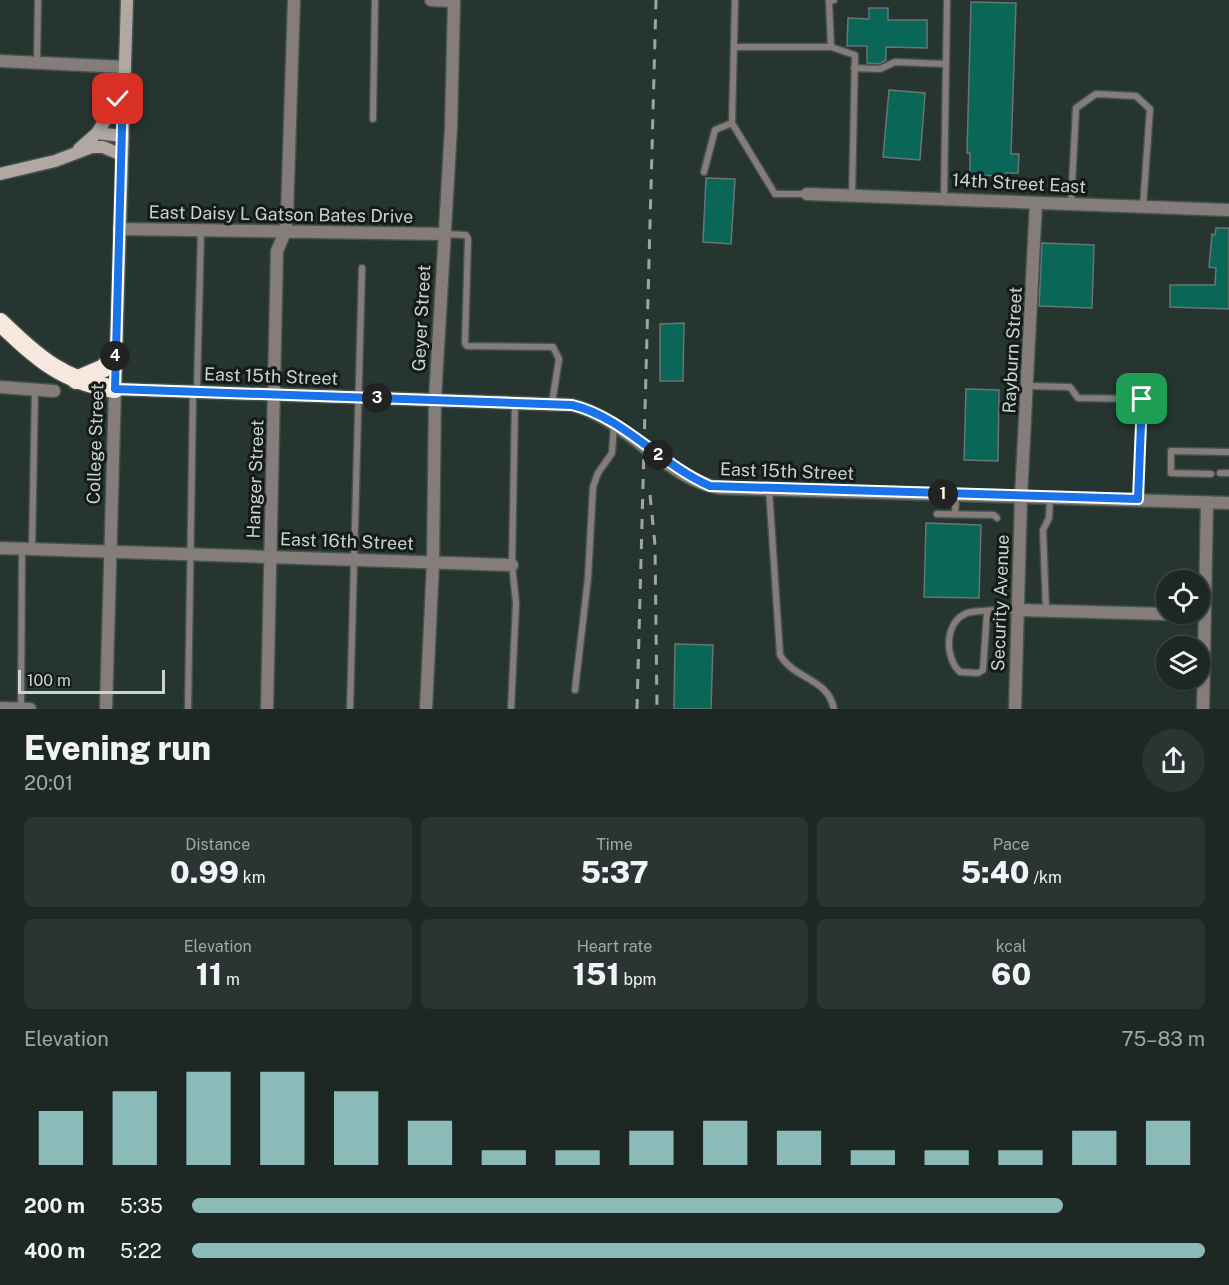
<!DOCTYPE html>
<html lang="en">
<head>
<meta charset="utf-8">
<style>
	:root { --surface:#1d2825; --page:#2a3432; --text:#f1f3f6; --muted:#a0a6a7; --line:#3b4442; --accent:#8bbbb9 }
	body { margin:0; font-family:"Public Sans",sans-serif; background:var(--page); color:var(--text); height:100vh; display:flex; flex-direction:column; font-size:22px; white-space:nowrap }
	* { box-sizing:border-box; margin:0 }
	p { font-size:20px; color:var(--muted) }
	.icon { flex:none; width:33px; height:33px; fill:none; stroke:currentColor; stroke-width:2; stroke-linecap:round; stroke-linejoin:round }
	.map { position:relative; height:709px; overflow:hidden }
	.drawer { display:flex; flex-direction:column; background:var(--surface); flex:1 }
	.drawer>* { flex:none }
	.tools { position:absolute; left:1156px; top:570px; display:grid; gap:12px }
	.tools a { display:grid; place-items:center; width:54px; height:54px; border-radius:50%; background:var(--surface); box-shadow:0 2px 4px #0004,0 0 0 2px var(--line); font-size:30px }
	.scale { position:absolute; left:18px; bottom:15px; width:147px; box-sizing:border-box; padding-left:6px; border:3px solid #cbd3d1; border-top:0; font-size:16px; line-height:21px; white-space:nowrap; color:#cbd3d1; -webkit-text-stroke:4px #141b19; paint-order:stroke }
	.pin { position:absolute; display:grid; place-items:center; width:51px; height:51px; color:#fff; margin:-26px; border-radius:12px; box-shadow:0 3px 9px #0006 }
	.km { position:absolute; width:30px; height:30px; margin:-15px; border-radius:50%; background:#222; color:#fff; font-size:16px; line-height:30px; text-align:center }
	.round { display:grid; place-items:center; flex:none; width:63px; height:63px; border-radius:32px; background:var(--page) }
	.head { display:flex; align-items:center; justify-content:space-between; height:102px; padding:0 24px }
	h1 { font-size:33px; font-weight:800; line-height:45px }
	.metrics { display:grid; grid-template-columns:repeat(3,1fr); gap:9px; height:102px; padding:6px 24px }
	.metrics div { display:grid; align-content:center; border-radius:9px; background:var(--page); text-align:center }
	.metrics b { font-size:30px; font-weight:800 }
	.metrics small { font-size:16px; font-weight:400 }
	.metrics p { font-size:16px }
	.chart { height:168px; padding:12px 24px }
	.chart p { display:flex; justify-content:space-between }
	.chart svg { width:100%; height:108px; margin-top:6px; stroke:var(--accent); stroke-width:6 }
	ul { padding:0 24px; list-style:none; font-size:20px }
	li { display:grid; grid-template-columns:96px 72px 1fr; align-items:center; height:45px }
	li i { height:15px; border-radius:8px; background:var(--accent) }
	.map>svg:first-child { display:block }
	.building { fill:#0a6757; stroke:#667672; stroke-width:1.5 }
	.lines { fill:none; stroke-linecap:round; stroke-linejoin:round }
	.service-casing { stroke:#45514e; stroke-width:9 }
	.minor-casing { stroke:#45514e; stroke-width:15 }
	.tertiary-casing { stroke:#45514e; stroke-width:15 }
	.secondary-casing { stroke:#45514e; stroke-width:15 }
	.motorway-casing { stroke:#45514e; stroke-width:21 }
	.service { stroke:#847d7a; stroke-width:6 }
	.minor { stroke:#847d7a; stroke-width:12 }
	.tertiary { stroke:#847d7a; stroke-width:12 }
	.secondary { stroke:#b2a8a3; stroke-width:12 }
	.motorway { stroke:#f7e8df; stroke-width:18 }
	.rail { stroke:#9da6a4; stroke-width:3; stroke-dasharray:10 10; stroke-linecap:butt }
	.route-casing { stroke:#fff; stroke-width:12 }
	.route { stroke:#1a73e8; stroke-width:8 }
	.labels { text-anchor:middle; dominant-baseline:central; stroke-width:6; stroke-linejoin:round; paint-order:stroke }
	.street-label { font-size:18px; fill:#cbd3d1; stroke:#141b19 }
</style>
</head>
<body>
<div class="map">
<svg width="1229" height="709" viewBox="0 0 1229 709">
	<rect width="100%" height="100%" fill="#273531"/>
	<path class="building" d="M971,2L1016,3L1011,154H1019L1018,173H1006V176L970,175V153H967Z
		M869,8H888V20H927V48L886,47V60L879,64L867,63V46H847L848,18L869,19Z
		M889,90L925,93L920,160L883,157Z
		M706,178L735,179L731,244L703,242Z
		M1216,228H1229V309L1170,307V285H1215L1216,268L1209,267L1212,234L1215,235Z
		M1042,243L1094,245L1092,308L1039,306Z
		M684,323L683,381H660V324Z
		M966,389L999,390L998,461L964,460Z
		M926,523L981,525L979,598L924,597Z
		M675,644L713,645L711,709H674Z"/>
	<g class="lines">
		<defs>
			<path id="service" d="M735,0L732,123L775,194H807
				M834,0L829,1L831,47L855,55L852,195
				M734,47H831
				M37,62L38,0
				M854,68L880,69L895,62L946,64
				M373,119L375,0
				M704,172L715,130L732,123
				M944,198L947,0
				M1071,204L1076,108L1096,94L1136,96L1150,109L1143,207
				M444,234L466,235L468,239L465,343L467,346L553,347L559,359L552,403
				M1029,386L1070,387L1078,398L1142,399L1138,499
				M1220,473H1229
				M1211,474L1171,473V451L1229,452
				M769,489L780,655C795,680 828,678 834,709
				M937,514L994,515L997,518
				M955,514L956,495
				M32,549L35,389
				M1046,610L1043,530L1049,518L1050,498
				M987,612L983,670L978,673L960,672C945,659 944,624 965,614C975,609 1006,611 1018,610
				M575,690L588,578L593,487L598,473L612,453L614,425
				M21,709L22,549
				M188,709L193,395L197,389L201,231
				M350,709L362,268
				M511,709L516,603L512,565L515,402"/>
			<path id="minor" d="M431,0L454,1
				M0,61L124,67
				M807,194L1229,210
				M119,229L443,234
				M0,387L54,391
				M0,548L512,565
				M1018,610L1203,615
				M0,708L30,709
				M106,709L115,389
				M267,709L277,251L285,232L287,214L294,0
				M426,709L433,563L435,399L451,128L454,0
				M1015,709L1021,497L1036,203
				M1203,709L1207,502"/>
			<path id="tertiary" d="M115,389L572,405C626,418 667,480 720,488L1229,503"/>
			<path id="secondary" d="M97,133L122,136
				M79,149L97,133L123,92
				M0,174L55,161L92,147H103L122,155
				M115,389L127,0"/>
			<path id="motorway" d="M0,322C38,358 62,381 115,389
				M76,380L104,368L115,354"/>
		</defs>
		<use href="#service" class="service-casing"/>
		<use href="#minor" class="minor-casing"/>
		<use href="#tertiary" class="tertiary-casing"/>
		<use href="#secondary" class="secondary-casing"/>
		<use href="#motorway" class="motorway-casing"/>
		<use href="#service" class="service"/>
		<use href="#minor" class="minor"/>
		<use href="#tertiary" class="tertiary"/>
		<use href="#secondary" class="secondary"/>
		<use href="#motorway" class="motorway"/>
		<path class="rail" d="M650,495L655,545L657,709
			M637,709L656,0"/>
	</g>
	<g class="lines">
		<defs>
			<path id="route" d="M118,99L123,90L115,389L572,405C623,417 661,465 710,486L1138,499L1142,399"/>
		</defs>
		<use href="#route" class="route-casing"/>
		<use href="#route" class="route"/>
	</g>
	<g class="labels">
		<g class="street-label">
			<text transform="translate(1019 183) rotate(3)">14th Street East</text>
			<text transform="translate(281 214) rotate(1)">East Daisy L Gatson Bates Drive</text>
			<text transform="translate(421 318) rotate(-87)">Geyer Street</text>
			<text transform="translate(1012 350) rotate(-87)">Rayburn Street</text>
			<text transform="translate(271 376) rotate(2)">East 15th Street</text>
			<text transform="translate(95 444) rotate(-88)">College Street</text>
			<text transform="translate(787 471) rotate(2)">East 15th Street</text>
			<text transform="translate(255 479) rotate(-88)">Hanger Street</text>
			<text transform="translate(347 541) rotate(2)">East 16th Street</text>
			<text transform="translate(1000 603) rotate(-88)">Security Avenue</text>
		</g>
	</g>
</svg>
<div class="tools">
<a><svg class="icon" aria-label="locate" viewBox="0 0 24 24"><circle cx="12" cy="12" r="6"/><path d="M12 2v4M12 18v4M2 12h4M18 12h4"/></svg></a>
<a><svg class="icon" aria-label="layers" viewBox="0 0 24 24"><path d="M12 4l9 5-9 5-9-5zM3 14l9 5 9-5"/></svg></a>
</div>
<div class="scale">100 m</div>
<div class="pin" style="left:1142px;top:399px;background:#1e9e55"><svg class="icon" aria-label="arrive" viewBox="0 0 24 24"><path d="M6 21V4h12l-3 4 3 4H6"/></svg></div>
<div class="pin" style="left:118px;top:99px;background:#d93025"><svg class="icon" aria-label="check" viewBox="0 0 24 24"><path d="M5 12l5 5 9-10"/></svg></div>
<b class="km" style="left:943px;top:494px">1</b>
<b class="km" style="left:658px;top:455px">2</b>
<b class="km" style="left:377px;top:398px">3</b>
<b class="km" style="left:115px;top:356px">4</b>
</div>
<section class="drawer">
<div class="head"><div><h1>Evening run</h1><p>20:01</p></div><a class="round"><svg class="icon" aria-label="share" viewBox="0 0 24 24"><path d="M12 15V3M7 8l5-5 5 5M5 13v7h14v-7"/></svg></a></div>
<div class="metrics">
<div><p>Distance</p><b>0.99<small> km</small></b></div>
<div><p>Time</p><b>5:37</b></div>
<div><p>Pace</p><b>5:40<small> /km</small></b></div>
</div>
<div class="metrics">
<div><p>Elevation</p><b>11<small> m</small></b></div>
<div><p>Heart rate</p><b>151<small> bpm</small></b></div>
<div><p>kcal</p><b>60</b></div>
</div>
<div class="chart"><p><span>Elevation</span>75–83 m</p>
<svg viewBox="0 0 160 44" preserveAspectRatio="none"><path d="M5 44V22M15 44V14M25 44V6M35 44V6M45 44V14M55 44V26M65 44V38M75 44V38M85 44V30M95 44V26M105 44V30M115 44V38M125 44V38M135 44V38M145 44V30M155 44V26"/></svg>
</div>
<ul>
<li><b>200 m</b>5:35<i style="width:86%"></i></li>
<li><b>400 m</b>5:22<i style="width:100%"></i></li>
</ul>
</section>
</body>
</html>
